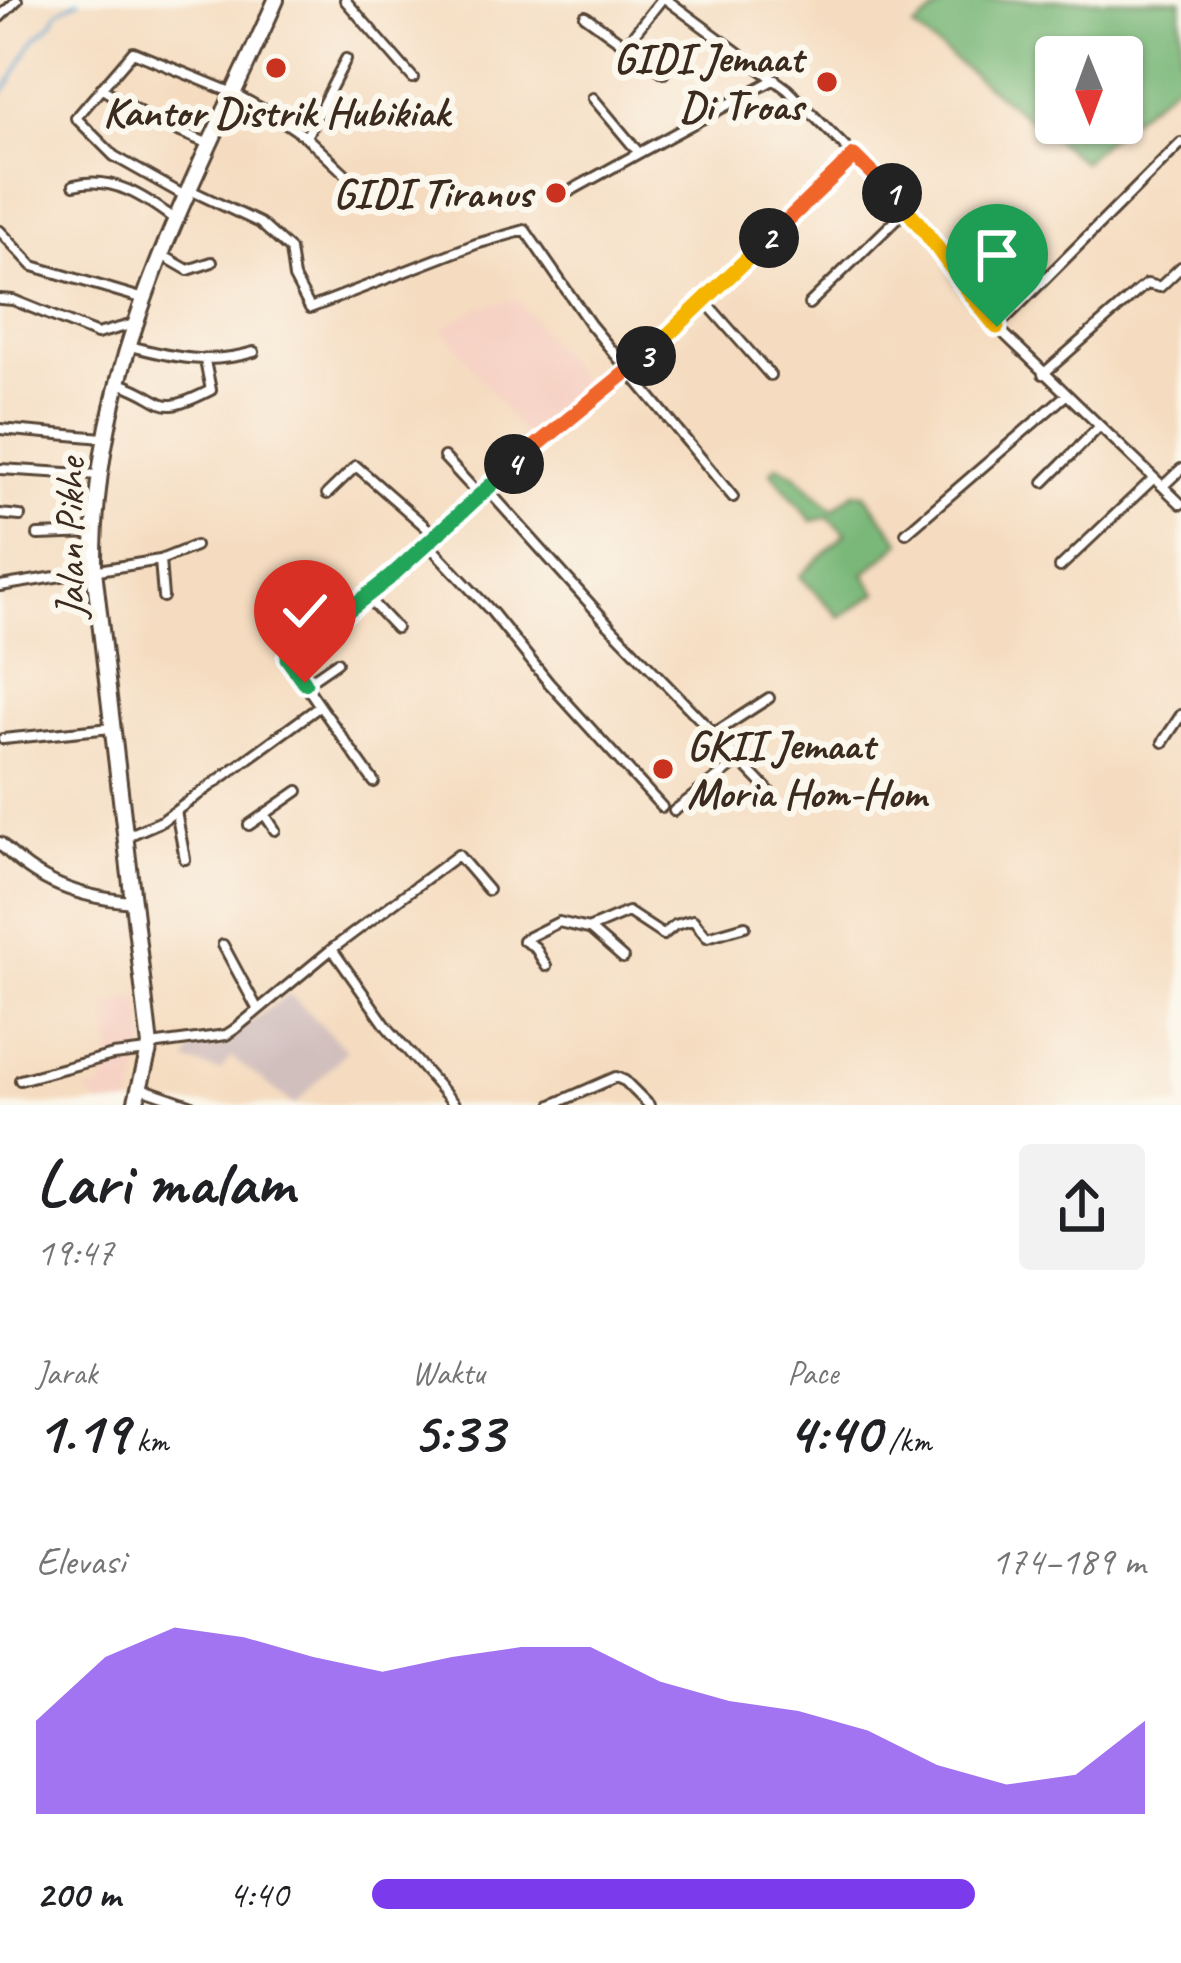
<!DOCTYPE html>
<html lang="id">
<head>
<meta charset="utf-8">
<style>
	:root { --surface:#fff; --page:#f2f2f2; --text:#202124; --muted:#757577; --accent:#7c3aed }
	body { margin:0; font-family:Caveat,sans-serif; background:var(--page); color:var(--text); height:100vh; display:flex; flex-direction:column; font-size:45px; white-space:nowrap }
	* { box-sizing:border-box; margin:0 }
	p { font-size:39px; color:var(--muted) }
	.icon { flex:none; width:66px; height:66px; fill:none; stroke:currentColor; stroke-width:2; stroke-linecap:round; stroke-linejoin:round }
	.map { position:relative; height:1105px; overflow:hidden }
	.panel { display:flex; flex-direction:column; background:var(--surface); flex:1 }
	.panel>* { flex:none }
	.needle { width:78px; rotate:179deg }
	.controls { position:absolute; left:1035px; top:36px; display:grid; gap:24px }
	.controls a { display:grid; place-items:center; width:108px; height:108px; border-radius:12px; background:var(--surface); box-shadow:0 3px 9px #0004; font-size:60px }
	.pin { position:absolute; display:grid; place-items:center; width:102px; height:102px; color:#fff; margin:-123px -51px; border-radius:50% 50% 50% 0; rotate:-45deg; box-shadow:0 0 12px #0007 }
	.pin .icon { rotate:45deg }
	.km { position:absolute; width:60px; height:60px; margin:-30px; border-radius:50%; background:#222; color:#fff; font-size:33px; line-height:60px; text-align:center }
	.round { display:grid; place-items:center; flex:none; width:126px; height:126px; border-radius:12px; background:var(--page) }
	.headline { display:flex; align-items:center; justify-content:space-between; height:204px; padding:0 36px }
	h1 { font-size:66px; font-weight:600; line-height:90px }
	.figures { display:grid; grid-template-columns:repeat(3,1fr); gap:18px; height:204px; padding:12px 36px }
	.figures div { display:grid; align-content:center }
	.figures b { font-size:60px; font-weight:600 }
	.figures small { font-size:33px; font-weight:400 }
	.figures p { font-size:33px }
	.chart { height:336px; padding:24px 36px }
	.chart p { display:flex; justify-content:space-between }
	.chart svg { width:100%; height:216px; margin-top:12px; fill:var(--accent); opacity:.7 }
	ul { padding:0 36px; list-style:none; font-size:39px }
	li { display:grid; grid-template-columns:192px 144px 1fr; align-items:center; height:90px }
	li i { height:30px; border-radius:15px; background:var(--accent) }
	.map>svg:first-child { display:block }
	.built { fill:#f6d2c4 }
	.industrial { fill:#d1bfbe }
	.forest { fill:#7ab879; stroke:#5a714c; stroke-width:3; fill-rule:evenodd }
	.lines { fill:none; stroke-linecap:round; stroke-linejoin:round }
	.stream { stroke:#59a2d0; stroke-width:3 }
	.minor-casing { stroke:#574536; stroke-width:14 }
	.major-casing { stroke:#574536; stroke-width:16 }
	.highway-casing { stroke:#574536; stroke-width:20 }
	.minor { stroke:#fff; stroke-width:8 }
	.major { stroke:#fff; stroke-width:10 }
	.highway { stroke:#fff; stroke-width:14 }
	.split-1-casing { stroke:#fff; stroke-width:24 }
	.split-2-casing { stroke:#fff; stroke-width:24 }
	.split-3-casing { stroke:#fff; stroke-width:24 }
	.split-4-casing { stroke:#fff; stroke-width:24 }
	.split-5-casing { stroke:#fff; stroke-width:24 }
	.split-6-casing { stroke:#fff; stroke-width:24 }
	.split-1 { stroke:#f5b400; stroke-width:15 }
	.split-2 { stroke:#f0652b; stroke-width:15 }
	.split-3 { stroke:#f5b400; stroke-width:15 }
	.split-4 { stroke:#f0652b; stroke-width:15 }
	.split-5 { stroke:#22a559; stroke-width:15 }
	.split-6 { stroke:#22a559; stroke-width:15 }
	.poi-dot { fill:#c8321e; stroke:#fbf7ec; stroke-width:4.5 }
	.labels { text-anchor:middle; dominant-baseline:central; stroke-width:12; stroke-linejoin:round; paint-order:stroke }
	.poi-label { font-size:42px; font-weight:bold; fill:#3b2a1e; stroke:#fbf7ec; text-anchor:end }
	.street-label { font-size:42px; fill:#3b2a1e; stroke:#fbf7ec }
</style>
</head>
<body>
<div class="map">
<svg width="1181" height="1105" viewBox="0 0 1181 1105">
	<rect width="100%" height="100%" fill="#fbf7ec"/>
	<filter id="ink" filterUnits="userSpaceOnUse"><feTurbulence type="fractalNoise" baseFrequency=".00833" numOctaves="2"/><feDisplacementMap in="SourceGraphic" scale="24" xChannelSelector="R" yChannelSelector="G"/><feConvolveMatrix kernelMatrix="1 2 1 2 8 2 1 2 1" color-interpolation-filters="sRGB"/></filter>
	<filter id="wash" filterUnits="userSpaceOnUse"><feTurbulence type="fractalNoise" baseFrequency=".004" numOctaves="4" result="noise"/><feDisplacementMap in="SourceGraphic" scale="48" xChannelSelector="R" yChannelSelector="G"/><feGaussianBlur stdDeviation="2.7" result="paint"/><feColorMatrix in="noise" values="0 0 0 0 0 0 0 0 0 0 0 0 0 0 0 0 0 1.4 0 .05"/><feComposite in="paint" operator="in"/></filter>
	<g filter="url(#wash)">
		<rect width="100%" height="100%" fill="#f5dcc0"/>
		<path class="built" d="M517,300L594,399L534,449L443,328L481,306Z
			M137,998L141,1001L146,1043L131,1105H99L85,1090L102,1089L112,1052L107,1005Z"/>
		<path class="industrial" d="M289,994L347,1050L295,1105L231,1057L220,1071L187,1062L191,1048L229,1038Z"/>
		<path class="forest" d="M951,0H1181V78C1148,106 1113,131 1083,162L914,28ZM1122,57V123H1056V57Z
			M777,465L795,474L833,510L854,492L864,493L901,542L864,574L877,593L840,617L800,576L846,533L828,517L812,521L771,472Z"/>
		<g class="lines">
			<path class="stream" d="M0,96C15,79 20,61 32,43C41,29 52,30 57,12L79,0
				M0,98V113"/>
		</g>
	</g>
	<g filter="url(#ink)">
		<g class="lines">
			<defs>
				<path id="minor" d="M345,0L413,78
					M667,0L787,89L907,209L997,327L1181,504
					M585,16L664,73
					M0,17L17,0
					M627,43L661,0
					M101,88L152,120L209,144
					M593,98L639,153L775,79
					M306,137L346,59
					M74,185C112,175 145,197 174,219
					M190,190L260,223L290,250L294,278L310,308L476,244L525,230L590,324L733,497
					M570,191L639,153
					M185,196L114,156L76,118L133,52L233,93L277,117L306,137L373,200
					M0,231L33,266L141,298
					M162,255L188,270L212,262
					M0,299L13,300L97,334L134,324
					M704,300L770,375
					M809,304L907,209
					M997,327L1181,143
					M130,346C175,358 209,365 254,352
					M1043,374L1139,290L1147,284L1160,287L1181,267
					M119,383C170,400 154,419 211,390L205,361
					M0,429L103,438
					M444,457L479,495
					M0,469L99,475
					M1044,482L1098,428
					M1163,486L1181,469
					M486,488L609,625L769,791
					M327,494L356,466L435,535
					M0,514L20,516
					M906,533L1066,395
					M38,535L94,533
					M427,543L491,611L549,683L662,807
					M160,560L163,597
					M1060,567L1154,478
					M0,586L160,560L195,546
					M364,594L396,628
					M305,684L337,662
					M320,706L374,782
					M713,734L769,698
					M3,739L111,728
					M1163,742L1181,715
					M176,811L185,859
					M674,811L740,760
					M265,815L275,830
					M249,825L298,791
					M125,837L162,821L320,706L287,658L388,579L486,488L629,372L854,156
					M591,930L623,958
					M223,945L258,1010
					M332,949L387,1027L455,1105
					M546,966L535,947L523,940L559,922L588,929L628,912L663,935L675,925L693,920L707,937L745,926
					M151,1045L226,1035L235,1029L332,949L458,855L488,890
					M20,1080L113,1055L148,1051
					M141,1088L190,1105
					M552,1105L616,1077L625,1081L649,1105"/>
				<path id="major" d="M0,843C37,883 79,897 132,902"/>
				<path id="highway" d="M135,1105L150,1046L94,570C91,358 193,188 276,0"/>
			</defs>
			<use href="#minor" class="minor-casing"/>
			<use href="#major" class="major-casing"/>
			<use href="#highway" class="highway-casing"/>
			<use href="#minor" class="minor"/>
			<use href="#major" class="major"/>
			<use href="#highway" class="highway"/>
		</g>
	</g>
	<g class="lines" filter="url(#ink)">
		<defs>
			<path id="split-1" d="M892,193C932,235 960,284 997,327"/>
			<path id="split-2" d="M769,238L854,156L892,193"/>
			<path id="split-3" d="M646,356L769,238"/>
			<path id="split-4" d="M514,464L646,356"/>
			<path id="split-5" d="M388,579L514,464"/>
			<path id="split-6" d="M305,683L287,658L388,579"/>
		</defs>
		<use href="#split-1" class="split-1-casing"/>
		<use href="#split-2" class="split-2-casing"/>
		<use href="#split-3" class="split-3-casing"/>
		<use href="#split-4" class="split-4-casing"/>
		<use href="#split-5" class="split-5-casing"/>
		<use href="#split-6" class="split-6-casing"/>
		<use href="#split-1" class="split-1"/>
		<use href="#split-2" class="split-2"/>
		<use href="#split-3" class="split-3"/>
		<use href="#split-4" class="split-4"/>
		<use href="#split-5" class="split-5"/>
		<use href="#split-6" class="split-6"/>
	</g>
	<g class="poi-dot">
		<circle cx="276" cy="68" r="12"/>
		<circle cx="827" cy="82" r="12"/>
		<circle cx="556" cy="193" r="12"/>
		<circle cx="663" cy="769" r="12"/>
	</g>
	<g class="labels">
		<g class="poi-label">
			<text x="803" y="58">GIDI Jemaat<tspan x="803" dy="48">Di Troas</tspan></text>
			<text x="276" y="112" text-anchor="middle">Kantor Distrik Hubikiak</text>
			<text x="532" y="193">GIDI Tiranus</text>
			<text x="687" y="745" text-anchor="start">GKII Jemaat<tspan x="687" dy="48">Moria Hom-Hom</tspan></text>
		</g>
		<g class="street-label">
			<text transform="translate(70 538) rotate(-90)">Jalan Pikhe</text>
		</g>
	</g>
</svg>
<div class="controls">
<a><svg class="needle" viewBox="-14 -14 28 28"><path d="M0-13l5 13h-10z" fill="#e53935"/><path d="M0 13l5-13h-10z" fill="#757577"/></svg></a>
</div>
<div class="pin" style="left:997px;top:327px;background:#1e9e55"><svg class="icon" aria-label="arrive" viewBox="0 0 24 24"><path d="M6 21V4h12l-3 4 3 4H6"/></svg></div>
<div class="pin" style="left:305px;top:683px;background:#d93025"><svg class="icon" aria-label="check" viewBox="0 0 24 24"><path d="M5 12l5 5 9-10"/></svg></div>
<b class="km" style="left:892px;top:193px">1</b>
<b class="km" style="left:769px;top:238px">2</b>
<b class="km" style="left:646px;top:356px">3</b>
<b class="km" style="left:514px;top:464px">4</b>
</div>
<section class="panel">
<div class="headline"><div><h1>Lari malam</h1><p>19:47</p></div><a class="round"><svg class="icon" aria-label="share" viewBox="0 0 24 24"><path d="M12 15V3M7 8l5-5 5 5M5 13v7h14v-7"/></svg></a></div>
<div class="figures">
<div><p>Jarak</p><b>1.19<small> km</small></b></div>
<div><p>Waktu</p><b>5:33</b></div>
<div><p>Pace</p><b>4:40<small> /km</small></b></div>
</div>
<div class="chart"><p><span>Elevasi</span>174–189 m</p>
<svg viewBox="0 0 160 44" preserveAspectRatio="none"><path d="M0 44V25L10 12L20 6L30 8L40 12L50 15L60 12L70 10L80 10L90 17L100 21L110 23L120 27L130 34L140 38L150 36L160 25V44z"/></svg>
</div>
<ul>
<li><b>200 m</b>4:40<i style="width:78%"></i></li>
</ul>
</section>
</body>
</html>
